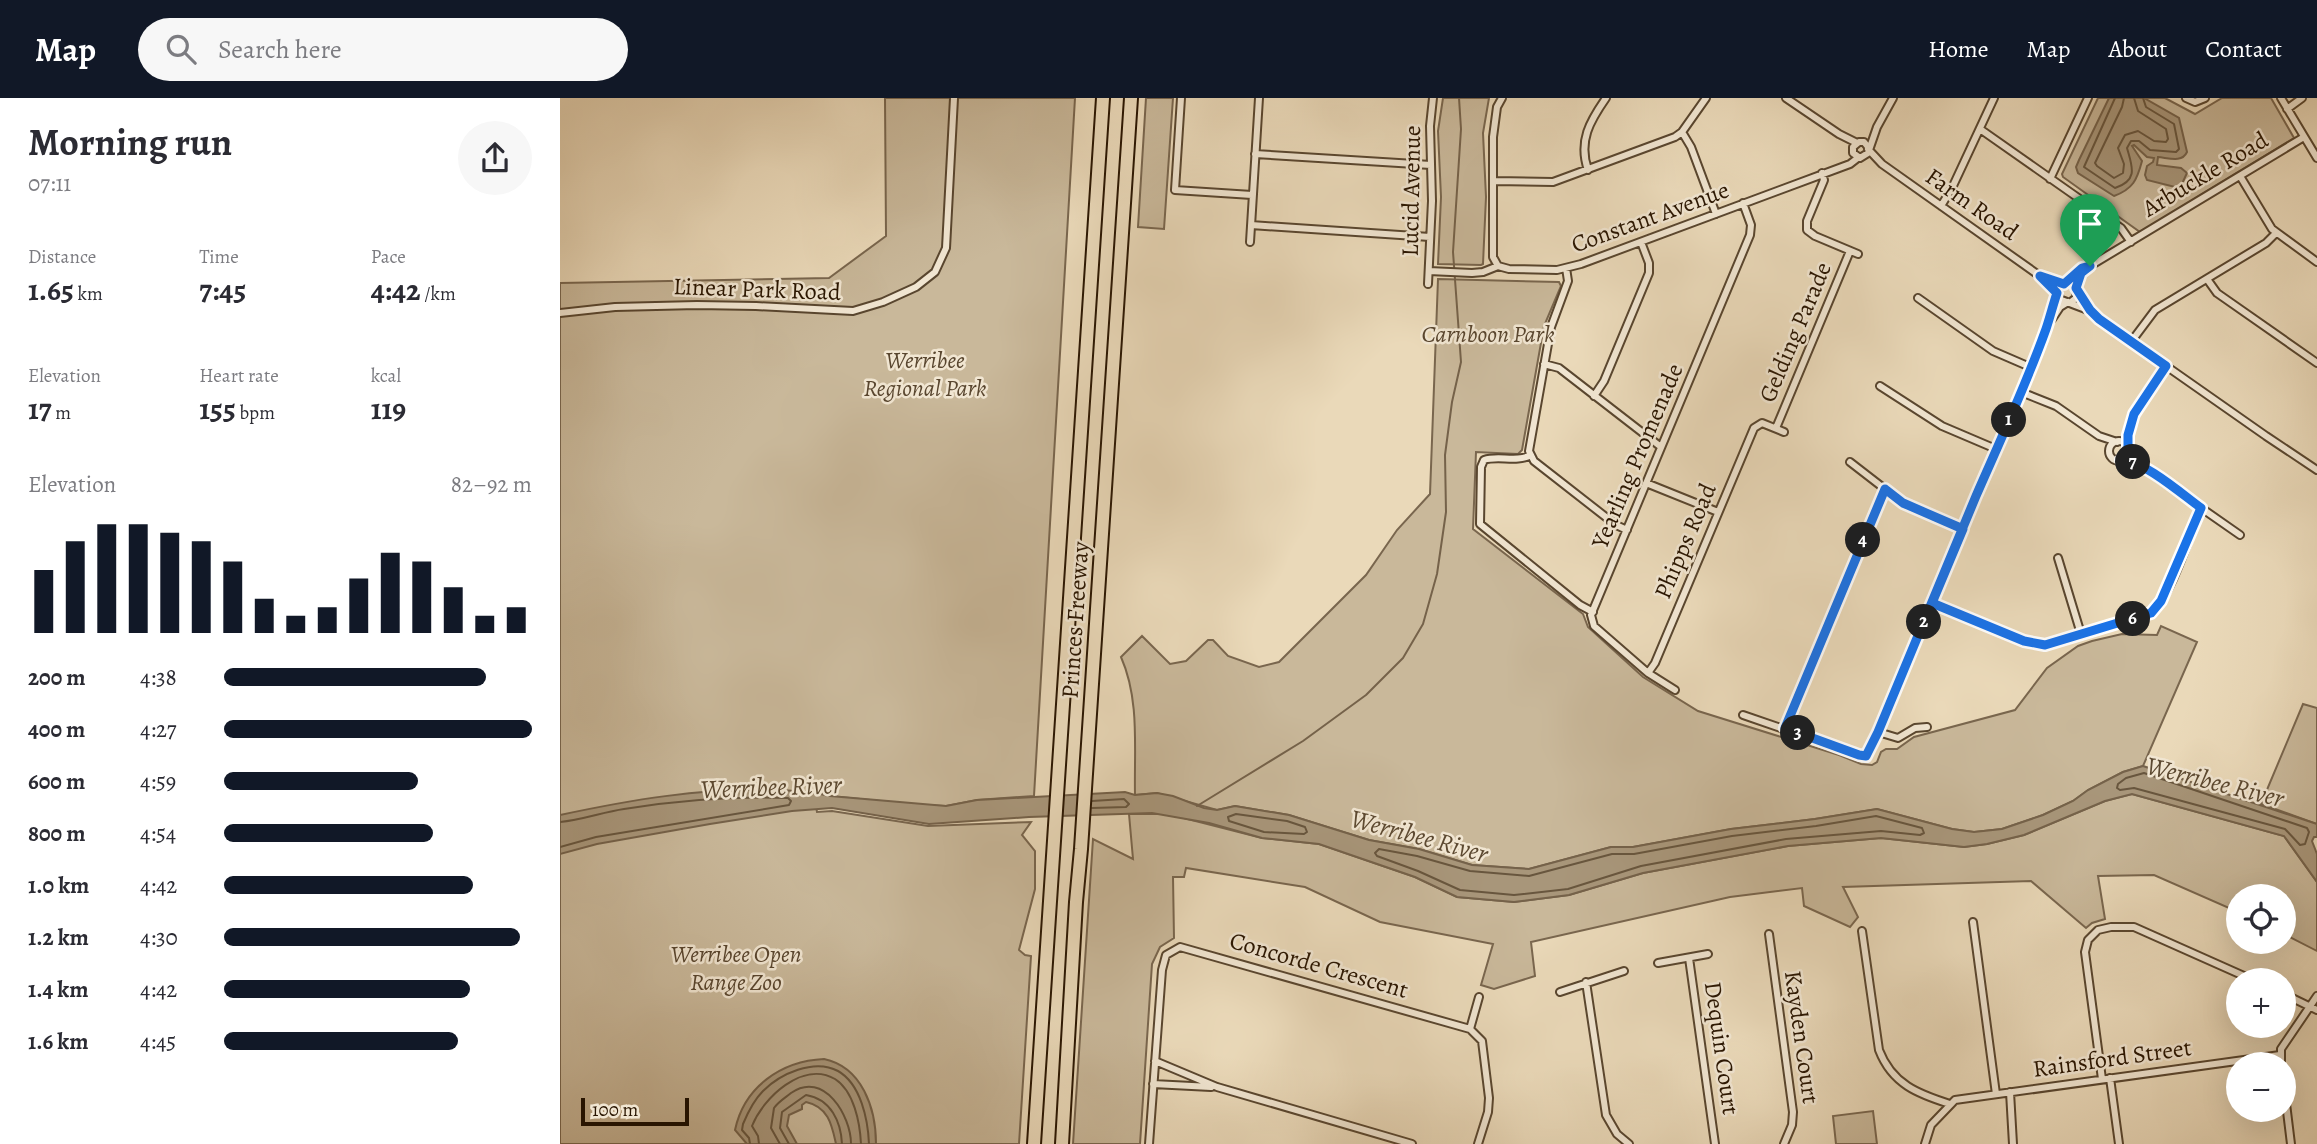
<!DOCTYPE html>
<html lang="en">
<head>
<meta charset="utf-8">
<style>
	:root { --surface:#fff; --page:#f7f7f7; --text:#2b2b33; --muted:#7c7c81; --accent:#111827 }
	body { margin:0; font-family:Alegreya,serif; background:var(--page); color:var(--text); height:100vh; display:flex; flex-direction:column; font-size:26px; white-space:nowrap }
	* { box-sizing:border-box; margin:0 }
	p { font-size:23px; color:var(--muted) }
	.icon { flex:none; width:38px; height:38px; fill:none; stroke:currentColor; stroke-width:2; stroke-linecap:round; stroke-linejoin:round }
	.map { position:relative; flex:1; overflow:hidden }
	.side { display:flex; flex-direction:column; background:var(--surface); width:560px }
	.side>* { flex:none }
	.fabs { position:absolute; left:1666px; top:786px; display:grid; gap:14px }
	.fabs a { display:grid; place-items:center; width:70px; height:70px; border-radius:50%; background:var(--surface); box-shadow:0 7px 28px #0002; font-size:35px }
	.scale { position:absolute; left:21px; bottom:18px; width:108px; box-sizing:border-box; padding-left:7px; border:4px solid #291501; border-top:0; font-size:19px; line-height:24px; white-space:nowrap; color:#291501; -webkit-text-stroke:5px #f1e6d2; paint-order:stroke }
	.pin { position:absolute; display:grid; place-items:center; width:60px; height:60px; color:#fff; margin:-72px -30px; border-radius:50% 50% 50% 0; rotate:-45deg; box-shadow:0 0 7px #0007 }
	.pin .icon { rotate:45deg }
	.km { position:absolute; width:35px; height:35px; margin:-18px; border-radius:50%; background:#222; color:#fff; font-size:19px; line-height:35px; text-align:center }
	.round { display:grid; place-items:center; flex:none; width:74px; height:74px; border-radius:37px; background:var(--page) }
	.headline { display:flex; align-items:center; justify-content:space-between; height:119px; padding:0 28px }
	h1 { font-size:38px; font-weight:600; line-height:52px }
	.stats { display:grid; grid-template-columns:repeat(3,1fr); gap:10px; height:119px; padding:7px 28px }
	.stats div { display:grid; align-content:center }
	.stats b { font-size:30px; font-weight:600 }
	.stats small { font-size:19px; font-weight:400 }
	.stats p { font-size:19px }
	.chart { height:196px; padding:14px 28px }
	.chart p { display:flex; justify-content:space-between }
	.chart svg { width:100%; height:126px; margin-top:7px; stroke:var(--accent); stroke-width:6 }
	ul { padding:0 28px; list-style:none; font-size:23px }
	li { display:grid; grid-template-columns:112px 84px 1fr; align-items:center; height:52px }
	li i { height:18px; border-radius:9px; background:var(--accent) }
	header { display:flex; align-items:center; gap:42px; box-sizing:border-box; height:98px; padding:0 35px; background:var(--accent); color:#fff }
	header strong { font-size:33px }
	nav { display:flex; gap:38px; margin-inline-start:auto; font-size:24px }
	.search { width:490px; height:63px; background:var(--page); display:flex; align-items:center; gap:18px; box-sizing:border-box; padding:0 24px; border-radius:38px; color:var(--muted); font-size:26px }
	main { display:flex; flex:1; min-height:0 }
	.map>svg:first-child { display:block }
	.green { fill:#c9b89a; stroke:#79664e; stroke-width:2 }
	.water { fill:#a8967a; stroke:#75624a; stroke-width:2 }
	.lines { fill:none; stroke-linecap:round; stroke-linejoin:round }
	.shore { stroke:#68563e; stroke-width:2 }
	.stream { stroke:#75624a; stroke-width:2 }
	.street-casing { stroke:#59462f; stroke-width:10 }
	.highway-casing { stroke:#291501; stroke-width:16 }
	.street { stroke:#f1e6d2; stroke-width:6 }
	.highway { stroke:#ead9b9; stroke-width:12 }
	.route-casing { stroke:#fff; stroke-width:14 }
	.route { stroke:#1a73e8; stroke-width:9 }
	.labels { text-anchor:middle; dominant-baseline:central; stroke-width:5; stroke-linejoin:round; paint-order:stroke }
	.street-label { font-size:24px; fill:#291501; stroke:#f1e6d2 }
	.park-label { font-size:24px; font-style:italic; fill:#59462f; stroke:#f1e6d2 }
	.water-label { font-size:26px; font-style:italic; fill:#5c4931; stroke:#f1e6d2 }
</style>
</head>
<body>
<header>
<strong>Map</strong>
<div class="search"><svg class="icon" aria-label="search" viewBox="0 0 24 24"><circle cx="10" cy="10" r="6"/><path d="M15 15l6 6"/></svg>Search here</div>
<nav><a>Home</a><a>Map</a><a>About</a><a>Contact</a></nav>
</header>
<main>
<section class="side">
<div class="headline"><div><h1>Morning run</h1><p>07:11</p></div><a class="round"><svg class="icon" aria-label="share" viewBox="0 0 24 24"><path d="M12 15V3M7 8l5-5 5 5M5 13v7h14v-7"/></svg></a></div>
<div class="stats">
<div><p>Distance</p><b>1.65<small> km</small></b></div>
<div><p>Time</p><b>7:45</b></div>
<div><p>Pace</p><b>4:42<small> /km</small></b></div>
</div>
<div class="stats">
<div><p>Elevation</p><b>17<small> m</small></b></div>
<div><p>Heart rate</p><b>155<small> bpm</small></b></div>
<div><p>kcal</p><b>119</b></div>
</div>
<div class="chart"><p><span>Elevation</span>82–92 m</p>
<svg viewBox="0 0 160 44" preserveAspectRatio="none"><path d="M5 44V22M15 44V12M25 44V6M35 44V6M45 44V9M55 44V12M65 44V19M75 44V32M85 44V38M95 44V35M105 44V25M115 44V16M125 44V19M135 44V28M145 44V38M155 44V35"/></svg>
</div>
<ul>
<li><b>200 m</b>4:38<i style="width:85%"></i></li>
<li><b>400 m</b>4:27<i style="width:100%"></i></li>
<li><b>600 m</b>4:59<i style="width:63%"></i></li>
<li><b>800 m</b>4:54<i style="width:68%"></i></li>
<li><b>1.0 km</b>4:42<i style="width:81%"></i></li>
<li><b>1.2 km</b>4:30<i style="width:96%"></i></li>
<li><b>1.4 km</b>4:42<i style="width:80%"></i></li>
<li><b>1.6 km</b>4:45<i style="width:76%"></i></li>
</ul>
</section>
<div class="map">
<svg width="1757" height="1046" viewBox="0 0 1757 1046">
	<rect width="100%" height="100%" fill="#ead9b9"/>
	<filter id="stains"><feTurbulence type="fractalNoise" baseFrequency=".00286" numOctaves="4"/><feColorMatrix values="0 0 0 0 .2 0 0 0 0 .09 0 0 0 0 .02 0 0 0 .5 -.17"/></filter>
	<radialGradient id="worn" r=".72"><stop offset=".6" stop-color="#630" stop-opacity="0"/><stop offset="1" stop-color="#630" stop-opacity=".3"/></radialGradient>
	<path class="green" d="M325,0H515L474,698L417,702L386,708L361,707L270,698L253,693L257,714L272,713L368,728L471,724L462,737L475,753V791L459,852L465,857L471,858L459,1046H0V185L269,180L326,138Z
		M586,0H613L604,131L578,129Z
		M883,0H929L923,35L926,99L923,166L921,167L878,166L881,99L878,33Z
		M1538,0H1605L1635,16L1662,0H1711L1734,40L1580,134L1503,79L1502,76Z
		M878,181L999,184L1001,188L984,228L962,352L958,356L916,354L913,431L1023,516L1028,529L1083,579L1138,613L1279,657L1301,666L1312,667L1317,664L1321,654L1326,651H1337L1354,639L1455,612L1487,570L1518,548L1532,543L1562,536L1597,537L1601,528L1637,544L1583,668L1563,674L1528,692L1513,703L1483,717L1442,731L1414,734L1392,731L1317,711L1255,721L1171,731L1073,749H1051L969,771L912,767L859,751L809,742L729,717L675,708L657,712L597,695L575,697C574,651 580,602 561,559L582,538L610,566L626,563L648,542H653L668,558L699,569L719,564L806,477L837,432L870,396Z
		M1743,606L1757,610V726L1701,706Z
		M1572,696L1724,738L1757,784V853L1724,836V798H1678V814L1594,777L1538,778L1545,821L1532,825L1526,830L1471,783L1283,789L1298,819L1290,829L1244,808L1242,790L1170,799L971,844L975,878L934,891L921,887L933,846L820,824L745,789L626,770L624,779H613L614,840L600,849L592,866L580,1046H513L533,741L573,761L569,716H608L702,740L759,746L855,779L897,799L954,804L1009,797L1083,775L1228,748L1321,740L1404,749L1427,746L1464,737L1545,703Z
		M1313,1013L1317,1046H1276L1273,1018Z"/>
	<path class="water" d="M1549,0H1584L1619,20L1627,54C1622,65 1609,60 1598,59L1597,67L1621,70L1627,75L1621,88L1615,89L1587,82L1585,77L1587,68L1593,64L1594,60L1587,59L1574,47L1572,48L1582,63C1577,82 1573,91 1554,98L1518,75L1516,69L1519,62Z
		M1583,668L1757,726V739H1754L1752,743L1757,756V784L1724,738L1572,696L1545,703L1464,737L1427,746L1404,749L1321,740L1228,748L1083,775L1009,797L954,804L897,799L855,779L759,746L702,740L649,725L592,715L469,719L369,726L272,710L232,713L150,726L37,746L0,756V717C70,702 140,690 212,692C234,693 249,693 270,698L386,708L417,702L565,694L575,697L597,695L613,698L644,710L657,712L675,708L729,717L809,742L859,751L912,767L969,771L1051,749H1073L1171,731L1255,721L1317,711L1392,731L1414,734L1442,731L1483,717L1513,703L1528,692L1563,674Z
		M264,961C302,969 316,1010 316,1046H276C272,1028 269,1009 246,1004L242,1007V1011L229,1017L227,1028L237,1046H187L175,1032C184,989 221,963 264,961Z"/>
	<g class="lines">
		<path class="shore" d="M1555,0L1524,69L1555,90C1579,82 1572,68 1567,50L1571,43H1579L1590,52L1616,54L1619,51L1614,26L1586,9L1583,0
			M1564,0L1562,9L1535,65L1537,68L1554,80L1563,75L1564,66L1558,50L1565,37L1578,33L1594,43L1606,44L1608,41L1606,31L1578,13L1574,0
			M1584,675L1747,730L1749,734L1745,746L1740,747L1725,731L1574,690L1560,692L1557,690L1558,686L1566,680Z
			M532,710L566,709L569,706L564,701L532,703
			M676,716L727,723L745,729L747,734L744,736L704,734L669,723L668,719Z
			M1316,718L1362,730L1364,735L1360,737L1321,733L1226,741L1081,768L1008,791L954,797L900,792L858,773L817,758L815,755L819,751L857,758L910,773L969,778L1052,756H1074L1172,738L1256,728Z
			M0,724C22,722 43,714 64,711C119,702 173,698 228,700L231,703L229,707L36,739L0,749
			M190,1046L189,1040L182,1032L183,1026C188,1014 194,1002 203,993C220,976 254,960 278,973C301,986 308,1022 309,1046
			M199,1046L198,1038L192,1028C203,1000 243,962 275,981C294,993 300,1025 301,1046
			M220,1046L211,1030L214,1010C219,1003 225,1000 231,995C264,972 291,1018 291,1046
			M229,1046L220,1030L222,1014L246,997C271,1001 281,1024 282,1046"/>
		<path class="stream" d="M637,708L743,643L806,597L843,560L863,526L877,476L886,414L885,357L892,304L901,264L893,154L901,31L899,0"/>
		<defs>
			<path id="street" d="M621,0L615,92L692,97
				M1226,0L1279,36L1297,45
				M1626,0L1635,4L1645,0
				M1721,0L1757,60
				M1727,11L1742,0
				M1420,31L1561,130L1571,144
				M1122,34L1131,49L1156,116
				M1308,49L1304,44H1299L1293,49V55L1300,60L1308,55L1317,29L1333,0
				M1308,51L1322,66L1480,178L1497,194
				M695,56L871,67
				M1028,72C1018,43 1030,23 1046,0
				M1262,75L1264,82L1247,123V132L1255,138L1298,156
				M1680,78L1712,131L1757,164
				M1490,81L1528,0
				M934,83L993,84L1115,39L1122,34L1146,0
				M1381,108L1392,90L1434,0
				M691,127L870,139
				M690,144L699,0
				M938,168L933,159V39L937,9L942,0
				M1006,170L1008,183L991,229L969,353L974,363L1056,427L1067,432
				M869,173L912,175L923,174L938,168L949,171L997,172L1021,166L1290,66L1299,59
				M1482,179L1504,185
				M1647,181L1657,195L1757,265
				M1504,185L1522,170
				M868,186L872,103L870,28L873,0
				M1516,190L1521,175L1530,168L1744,39
				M1517,193L1539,221L1706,338L1757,372
				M1358,200L1433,253L1470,269
				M1511,204L1516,200L1517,192L1511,185H1504L1498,191L1499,201L1528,212
				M0,215L55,209L137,207L196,208L293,213L323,204L356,189L375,174L386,150L394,0
				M1492,221L1500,209L1508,204
				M1571,244L1595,212L1706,145L1716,135
				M984,266L999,270L1101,349
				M1320,288L1382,328L1436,351
				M1461,294L1496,308L1539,338L1557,344
				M1034,298L1044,283L1089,175V165L1081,144
				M1216,330L1290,153
				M1549 353a10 10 0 1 1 20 0a10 10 0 1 1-20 0Z
				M1568,349C1566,317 1588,293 1606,268
				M971,357C956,365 939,357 924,362L921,369L920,426L1020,507L1033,514
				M1561,362L1569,363L1581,368L1680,437
				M1290,364L1343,405L1403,431
				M1086,385L1158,414
				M1498,460L1521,536
				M1372,505L1464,543L1485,547L1591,515C1611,499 1630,436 1641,410
				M1088,575L1095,565L1194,330L1202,325L1224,334
				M1115,592L1088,575L1034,528L1031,517L1190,137L1191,127L1183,105
				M1183,617L1299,657L1308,656L1461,294L1486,232L1497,195
				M1225,630L1325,391
				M1318,634L1338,640L1355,630L1367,629
				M1413,824L1436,996
				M1302,833L1319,952C1332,986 1358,996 1390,1006
				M1209,836L1233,1014L1232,1027L1224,1046
				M1129,860L1155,1046
				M1098,865L1148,856
				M1026,884L1046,1017L1057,1036L1069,1046
				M1000,894L1064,873
				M1724,896L1757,912
				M910,931L919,899
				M595,963L657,989L852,1046
				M1721,966V951L1757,898
				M1550,980L1559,1046
				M1542,981L1525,854L1528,842L1538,832L1551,829H1574L1693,882
				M593,986L651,989
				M1724,989L1731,1046
				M1450,994L1453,1046
				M589,1046L602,872L606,857L620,849L910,931L922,943L929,1000L928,1014L918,1046
				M1365,1046L1371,1027L1395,1002L1720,957"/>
			<path id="highway" d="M474,1046L543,0
				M502,1046L516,804L521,751L571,0"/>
		</defs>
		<use href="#street" class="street-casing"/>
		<use href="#highway" class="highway-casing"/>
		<use href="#street" class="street"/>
		<use href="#highway" class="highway"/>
	</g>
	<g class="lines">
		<defs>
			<path id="route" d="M1530,168L1522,170L1504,186L1480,178L1497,195C1493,207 1490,219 1486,231C1466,287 1440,343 1416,398C1383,476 1351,556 1318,634L1306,658L1299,657L1225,630L1325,391L1343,405L1403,431L1372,505L1464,543L1485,547L1584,517L1591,515L1601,503L1641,410C1623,397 1583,362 1561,362L1568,356V337L1574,316L1606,268L1539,221L1530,212L1516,190L1521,175L1530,168"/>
		</defs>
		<use href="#route" class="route-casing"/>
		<use href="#route" class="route"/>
	</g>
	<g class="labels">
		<g class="street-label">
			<text transform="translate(1645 76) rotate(-31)">Arbuckle Road</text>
			<text transform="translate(851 93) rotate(-89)">Lucid Avenue</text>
			<text transform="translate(1412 106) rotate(35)">Farm Road</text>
			<text transform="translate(1090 119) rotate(-20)">Constant Avenue</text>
			<text transform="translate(197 191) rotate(2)">Linear Park Road</text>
			<text transform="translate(1235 234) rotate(-67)">Gelding Parade</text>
			<text transform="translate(1077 358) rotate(-67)">Yearling Promenade</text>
			<text transform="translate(1125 443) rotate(-67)">Phipps Road</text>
			<text transform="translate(515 522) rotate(-86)">Princes Freeway</text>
			<text transform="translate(759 867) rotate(16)">Concorde Crescent</text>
			<text transform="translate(1242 939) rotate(82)">Kayden Court</text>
			<text transform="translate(1162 950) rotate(82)">Dequin Court</text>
			<text transform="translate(1552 960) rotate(-8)">Rainsford Street</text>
		</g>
		<g class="park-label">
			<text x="928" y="236">Carnboon Park</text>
			<text x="365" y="262">Werribee<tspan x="365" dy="28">Regional Park</tspan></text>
			<text x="176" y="856">Werribee Open<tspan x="176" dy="28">Range Zoo</tspan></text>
		</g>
		<g class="water-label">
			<text transform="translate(1655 684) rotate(14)">Werribee River</text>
			<text transform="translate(211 689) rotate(-2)">Werribee River</text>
			<text transform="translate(859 738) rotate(15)">Werribee River</text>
		</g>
	</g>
	<rect width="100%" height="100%" filter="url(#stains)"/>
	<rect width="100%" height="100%" fill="url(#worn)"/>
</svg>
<div class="fabs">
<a><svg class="icon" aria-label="locate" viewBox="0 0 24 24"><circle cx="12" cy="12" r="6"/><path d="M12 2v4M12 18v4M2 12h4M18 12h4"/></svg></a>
<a>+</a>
<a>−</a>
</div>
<div class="scale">100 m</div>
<div class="pin" style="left:1530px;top:168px;background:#1e9e55"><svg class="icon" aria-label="arrive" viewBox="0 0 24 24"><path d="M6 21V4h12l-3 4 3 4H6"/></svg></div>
<b class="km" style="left:1449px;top:322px">1</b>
<b class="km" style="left:1364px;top:524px">2</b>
<b class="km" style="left:1238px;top:635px">3</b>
<b class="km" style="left:1303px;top:442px">4</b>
<b class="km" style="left:1573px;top:521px">6</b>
<b class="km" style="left:1573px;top:364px">7</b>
</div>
</main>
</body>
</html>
